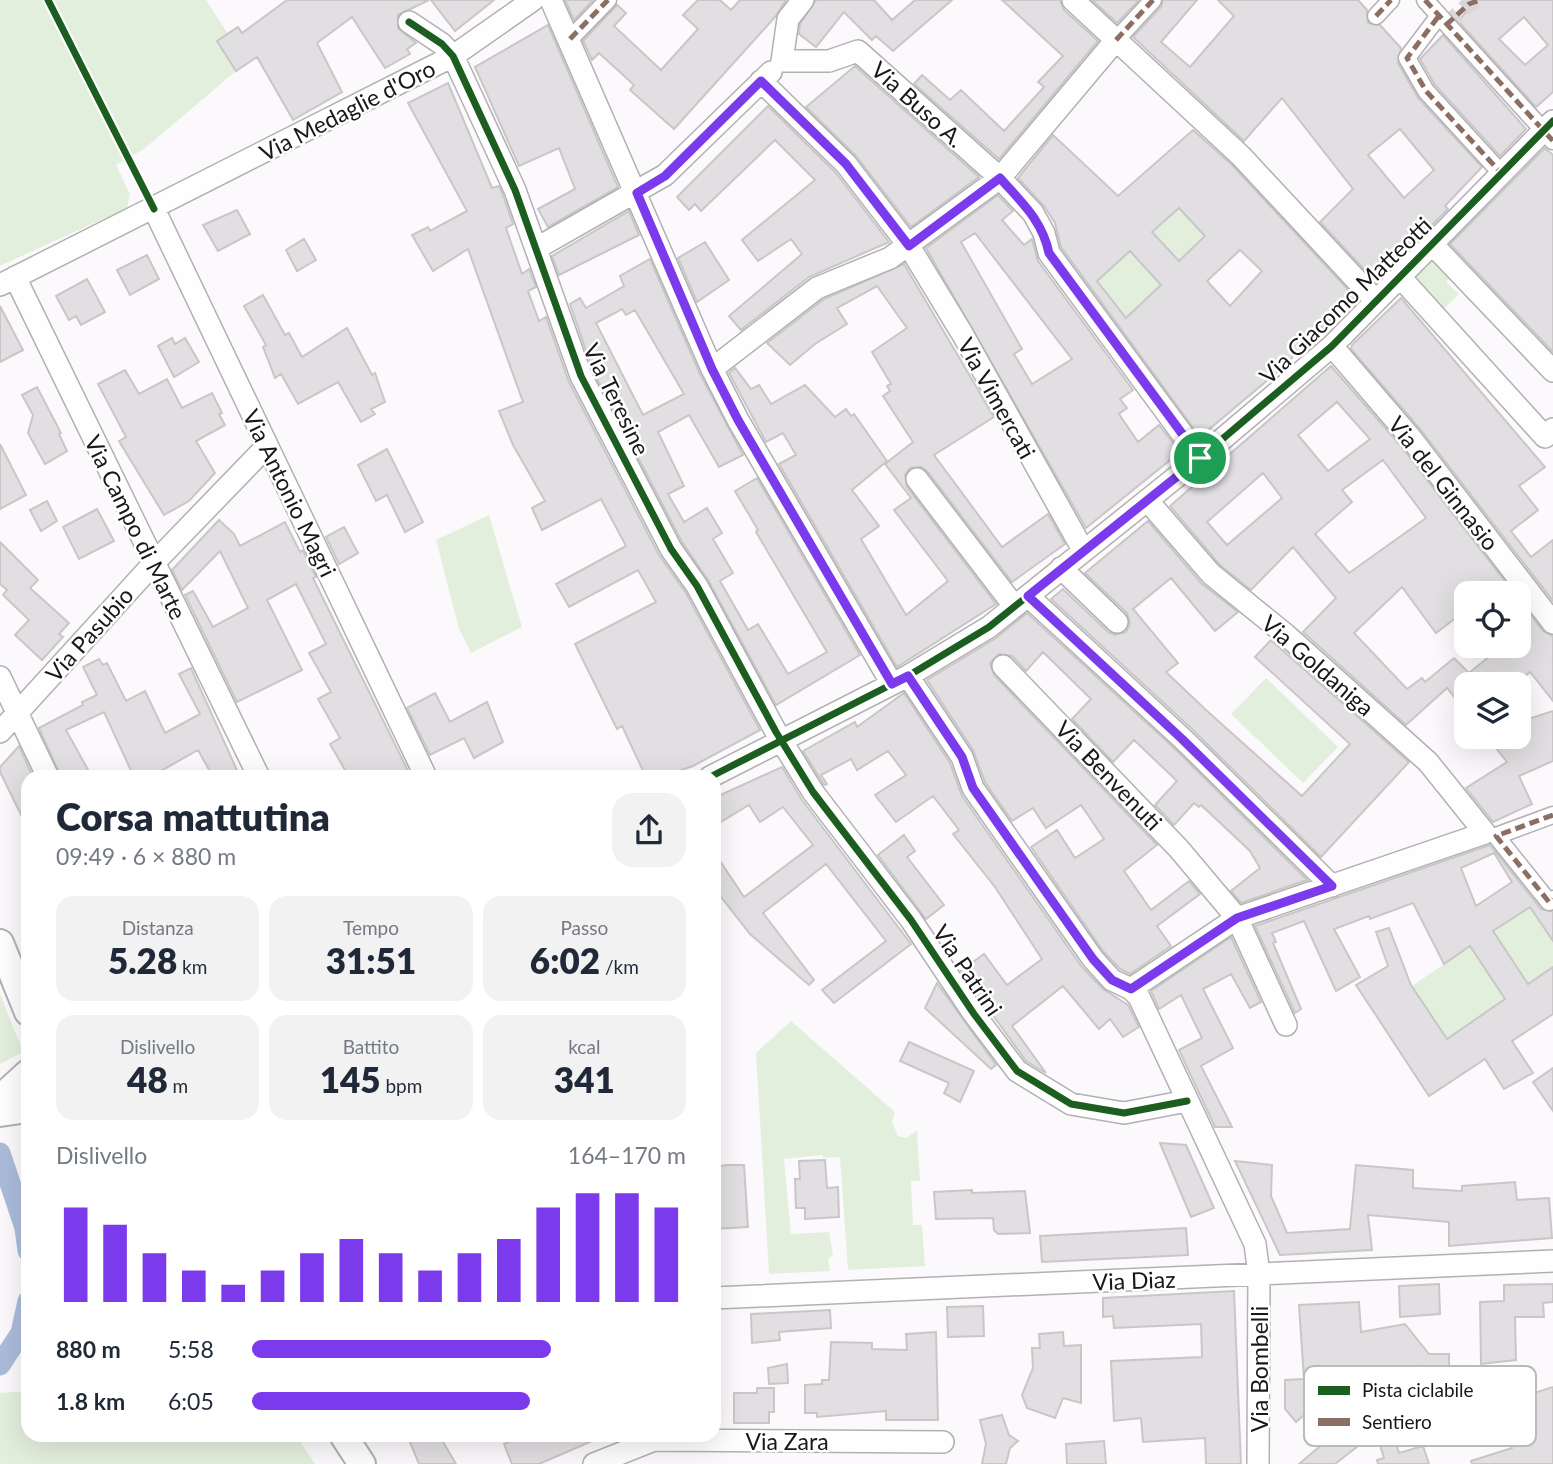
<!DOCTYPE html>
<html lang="it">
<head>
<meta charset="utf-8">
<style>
	:root { --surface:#fff; --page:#f2f2f3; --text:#1f2937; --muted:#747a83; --accent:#7c3aed }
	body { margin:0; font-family:Lato,sans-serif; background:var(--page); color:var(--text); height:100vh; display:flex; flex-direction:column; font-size:26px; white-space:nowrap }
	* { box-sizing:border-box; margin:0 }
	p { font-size:23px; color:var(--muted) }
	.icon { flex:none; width:38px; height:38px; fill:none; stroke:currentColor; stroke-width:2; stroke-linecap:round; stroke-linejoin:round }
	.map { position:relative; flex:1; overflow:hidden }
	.drawer { position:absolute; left:21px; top:770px; width:700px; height:672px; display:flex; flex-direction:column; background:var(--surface); border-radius:21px; box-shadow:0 7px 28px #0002 }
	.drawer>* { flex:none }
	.tools { position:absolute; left:1454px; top:581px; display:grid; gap:14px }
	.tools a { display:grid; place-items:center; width:77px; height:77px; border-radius:14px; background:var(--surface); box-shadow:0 7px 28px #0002; font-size:35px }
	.pin { position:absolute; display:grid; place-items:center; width:60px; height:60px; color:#fff; margin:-30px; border:4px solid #fff; border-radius:50%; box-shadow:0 2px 7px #0007 }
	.round { display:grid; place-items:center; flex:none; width:74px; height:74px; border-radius:21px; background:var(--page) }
	.overview { display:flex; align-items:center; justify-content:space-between; height:119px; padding:0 35px }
	h1 { font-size:38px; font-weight:800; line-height:52px }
	.metrics { display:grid; grid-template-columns:repeat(3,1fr); gap:10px; height:119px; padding:7px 35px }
	.metrics div { display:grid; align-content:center; border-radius:18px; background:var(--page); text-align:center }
	.metrics b { font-size:35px; font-weight:800 }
	.metrics small { font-size:19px; font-weight:400 }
	.metrics p { font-size:19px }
	.chart { height:196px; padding:14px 35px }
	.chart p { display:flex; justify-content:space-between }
	.chart svg { width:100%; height:126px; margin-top:7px; stroke:var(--accent); stroke-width:6 }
	ul { padding:0 35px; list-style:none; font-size:23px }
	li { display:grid; grid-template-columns:112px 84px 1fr; align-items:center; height:52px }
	li i { height:18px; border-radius:9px; background:var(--accent) }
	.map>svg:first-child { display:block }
	.green { fill:#e3efdd }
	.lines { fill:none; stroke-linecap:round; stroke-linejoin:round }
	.canal { stroke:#aabcdb; stroke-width:21 }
	.building { fill:#e1dfe1; stroke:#c9c6c8; stroke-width:2; fill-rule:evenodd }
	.pedestrian-tunnel { stroke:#dad7db; stroke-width:16; stroke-dasharray:16 8; stroke-linecap:butt }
	.pedestrian-casing { stroke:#b2b0b3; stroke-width:19 }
	.minor-casing { stroke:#b2b0b3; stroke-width:24 }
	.tertiary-casing { stroke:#b2b0b3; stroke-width:30 }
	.pedestrian { stroke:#fffeff; stroke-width:16 }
	.minor { stroke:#fffeff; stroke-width:21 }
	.tertiary { stroke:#fffeff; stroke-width:26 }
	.quiet { stroke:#8d6e63; stroke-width:5; stroke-dasharray:10 5; stroke-linecap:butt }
	.cycleway-casing { stroke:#fff; stroke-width:11 }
	.cycleway { stroke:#1b5e20; stroke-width:7 }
	.route-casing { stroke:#fff; stroke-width:14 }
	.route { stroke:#7c3aed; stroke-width:9 }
	.labels { text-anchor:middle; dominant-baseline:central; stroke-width:5; stroke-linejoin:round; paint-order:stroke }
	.street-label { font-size:23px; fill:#191819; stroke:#fff }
	.key { fill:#fff; stroke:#bababa; stroke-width:2 }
	.key-label { font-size:19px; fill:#191819 }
</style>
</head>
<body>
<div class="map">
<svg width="1553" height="1464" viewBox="0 0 1553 1464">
	<rect width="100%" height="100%" fill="#fcf9fd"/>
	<path class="green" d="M0,0H206L228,34L217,41L236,71L144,149L116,165L130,194L127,208L0,266Z
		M1179,208L1205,236L1179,261L1152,232Z
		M1130,251L1161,285L1126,318L1097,281Z
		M1433,253L1454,273L1446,282L1459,294L1444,309L1411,276Z
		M489,515L522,627L471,653L459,629L436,540Z
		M1266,678L1338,747L1303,783L1231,714Z
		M1530,907L1553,941V967L1528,983L1493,931Z
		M1470,946L1505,999L1447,1039L1412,986Z
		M0,994L23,1052L0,1064Z
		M791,1021L895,1112L892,1122L898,1136L906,1138L917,1130L920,1181H911L913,1225H922L925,1266L848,1270L840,1157L823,1158L822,1155L784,1159L791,1234L829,1232L833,1255L828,1259L830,1271L769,1274L756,1053Z
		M28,1391V1435H296L315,1464H0V1393Z"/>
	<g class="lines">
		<path class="canal" d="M0,1153L25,1228L28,1251
			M0,1365L21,1333L28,1301"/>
	</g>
	<path class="building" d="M287,0H429L398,15V28L416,43L407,49L410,54L385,68L352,17L317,43L342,92L293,120L257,57L236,71L217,41L238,27L242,33Z
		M431,0H494L455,31Z
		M565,0H593L574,20Z
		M698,0H720L731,10L740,0H786L775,17L674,129L630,90L634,85L599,53L592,60L583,41L617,5L626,13L614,26L661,70L698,29L683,15Z
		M816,0H874L892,20L915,0H952L893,51L876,36L872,40L844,12L816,47L799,34L800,24Z
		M1002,0H1060L1064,10L1098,41L999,159L914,84L922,75L950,100L961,90L1004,131L1044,87L1038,82L1063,56Z
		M1092,0H1139L1117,23Z
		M1163,0H1197L1161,42L1190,67L1234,16L1218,0H1358L1367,10L1368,23L1380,25L1401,48L1398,63L1418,98L1482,167L1445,206L1448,209L1428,229L1426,227L1374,280L1320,222L1353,189L1282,98L1244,141L1133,37L1161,7ZM1400,129L1434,170L1404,198L1368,155Z
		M1477,0H1553V92L1536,107L1458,21ZM1524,17L1548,45L1525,65L1499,39Z
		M548,25L618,187L548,227L538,209L575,189L559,148L519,166L475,67Z
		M1443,35L1526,129L1500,156L1435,85L1420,59Z
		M855,66L979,177L911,227L856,156L806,107Z
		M448,83L492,188L499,186L503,195L513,224L506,228L522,274L529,269L536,287L528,291L539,321L546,317L569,382L659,555L686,593L760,730L693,766L661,777H646L622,726L617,729L575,644L656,602L638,570L569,607L556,584L626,546L601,499L542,530L532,508L545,501L513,445L499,411L523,402L468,249L433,271L412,235L428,227L430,231L467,211L408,103Z
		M768,106L836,173L889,242L809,277L741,330L729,316L802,254L791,239L758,261L742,240L815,180L775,140L701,211L695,204L689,210L677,197Z
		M1193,130L1232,165L1355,297L1276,373L1200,437L1061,247L1055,223L1044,206L1018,178L1053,135L1118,196ZM1179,208L1205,236L1179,261L1152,232ZM1240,250L1262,271L1230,306L1207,281ZM1130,251L1161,285L1126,318L1097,281Z
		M1545,148L1553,155V352L1450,244Z
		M998,195L1013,211L1002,220L1024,245L1032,239L1038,261L1133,390L1120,399L1127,408L1119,414L1138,442L1159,425L1180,452L1086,528L926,248ZM975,233L1072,359L1032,384L1014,354L1022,349L961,242Z
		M237,210L250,234L218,251L203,225Z
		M629,211L639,235L559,275L552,256Z
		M304,239L316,260L297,271L286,250Z
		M705,242L729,280L697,302L678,258Z
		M147,255L159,279L130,295L117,270Z
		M650,259L700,374L743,455L719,467L689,415L658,432L684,486L668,494L684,522L707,508L722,533L713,539L733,573L720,581L748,630L758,624L788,674L827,652L756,532L758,530L735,491L757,478L860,655L776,705L708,580L682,542L593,371L570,304L580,298L586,308L624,286L620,276ZM622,309L626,315L635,310L684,394L643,415L596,323Z
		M904,264L994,417L934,455L1002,547L1048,514L1065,544L1012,582L927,471L921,467L910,468L905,475L907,487L996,604L897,667L779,464L796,455L783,433L766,442L729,373L735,368L751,389L759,385L771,404L805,385L835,417L846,409L851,416L854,414L887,461L852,490L879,526L861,539L906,615L948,581L894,510L911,498L885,464L913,442L883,396L890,391L887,386L891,384L872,352L907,328L877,286L837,308L847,324L815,344L790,365L767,343L824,299Z
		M87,279L105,312L81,325L76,316L69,320L56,296Z
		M263,295L285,335L289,333L302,357L347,328L372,375L375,373L385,402L371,409L375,414L361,422L338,382L298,404L281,374L275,378L263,347L266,345L244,306Z
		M1401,298L1545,467L1519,486L1538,510L1511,531L1531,557L1553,540V601L1420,429L1351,349L1352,345Z
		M0,306L23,350L0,362Z
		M172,338L175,344L185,338L199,362L174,377L158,346Z
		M1331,366L1400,445L1514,593H1466V610L1436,633L1402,587L1354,633L1407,689L1422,678L1425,682L1454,658L1469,673L1502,646H1519V600L1543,631L1553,636V701L1530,672L1515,684H1466V712L1447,688L1406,725L1303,632L1336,598L1293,547L1251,590L1220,565L1170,506ZM1337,402L1370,439L1328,471L1298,435ZM1383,460L1426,518L1349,573L1315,534L1352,502L1342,490ZM1263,473L1282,498L1227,545L1207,522Z
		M125,370L139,394L167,379L182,408L212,393L222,413L219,414L225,425L196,441L215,473L189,501L164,515L119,441L126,437L98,384Z
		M37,387L61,433L59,434L67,451L45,464L28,433L33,415L22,395Z
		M0,444L26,495L0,509Z
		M387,449L423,522L405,532L387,495L376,501L358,465Z
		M47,501L57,521L41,531L30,510Z
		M97,509L114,541L79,559L63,527Z
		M219,520L234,534L240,546L285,522L300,552L303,550L316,577L313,578L411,777H349L330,744L340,738L318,699L331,692L309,653L326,644L296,584L267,600L302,670L237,702L185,595L193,591L213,627L248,608L220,551L182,590L172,570Z
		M1148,521L1201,583L1238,612L1215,631L1171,578L1133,609L1178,663L1166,672L1206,710L1302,796L1350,744L1255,657L1271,640L1409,762L1321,857L1192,729L1051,599L1063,589L1108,632L1115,635L1126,632L1130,624L1127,613L1085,573Z
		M344,527L358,553L339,564L326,537Z
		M0,542L38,580L30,588L69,623L59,634L63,637L42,660L15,635L29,620L3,595L7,590L0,584Z
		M1027,613L1174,748L1307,880L1241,903L1231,891L1260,868L1250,851L1201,805L1199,807L1194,803L1174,825L1155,805L1177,781L1134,740L1113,762L1072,719L1091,699L1043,652L1026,671L1012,656L999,654L990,663L994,675L1157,845L1124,871L1151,910L1189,881L1200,894L1157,926L1171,946L1130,974L1120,969L1103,951L1031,847L1057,830L1075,858L1104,839L1081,805L1046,828L1033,808L1012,821L985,782L973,750L927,680L996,638Z
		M99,659L103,665L107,663L126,701L145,691L165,733L200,714L179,674L191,668L240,777H213L198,750L150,777H134L104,712L66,730L92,777H61L39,728L83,705L82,702L97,695L83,667Z
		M435,693L450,722L487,702L503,742L474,758L464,738L430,755L407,708Z
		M904,693L950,763L962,796L1082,967L1103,989L1128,1005L1139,1027L1123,1037L1110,1019L1099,1029L1063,986L1012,1026L1046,1073L1026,1061L961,971L984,954L1007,985L1042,959L995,887L953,834L959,830L933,796L896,822L875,795L906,775L888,751L857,770L851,759L821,775L827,784L824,785L803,751L855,722L857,727Z
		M1553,711V761L1519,776L1532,804L1493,822L1466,788L1507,762L1487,737H1519V722Z
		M19,746L33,777H28V829L0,772V767Z
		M782,767L802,800L911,944L834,1003L822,990L886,941L826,864L763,913L814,980L809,985L750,934L714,888V852L744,897L813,845L783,807L760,822L749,805L714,826V798Z
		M904,835L915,851L907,857L944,905L926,919L878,855Z
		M1490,845L1541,909L1553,911V941L1530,907L1493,931L1528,984L1553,967V1014L1512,1041L1533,1073L1504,1089L1485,1059L1429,1096L1356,985L1388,966L1376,932L1389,928L1411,985L1447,1039L1505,999L1470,946L1444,964L1413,903L1370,919L1369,916L1334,929L1360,977L1336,991L1304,921L1272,933L1276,942L1273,943L1301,1009L1295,1013L1255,926ZM1494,853L1512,882L1476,906L1461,868Z
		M1231,937L1261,1002L1250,1008L1231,974L1203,989L1233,1048L1201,1066L1232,1127H1215L1179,1050L1202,1038L1181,995L1159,1009L1151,991Z
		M937,983L996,1065L991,1069L925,1008Z
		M909,1042L974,1071L960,1102L944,1093L949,1083L900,1061Z
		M1553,1068V1111L1533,1082Z
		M1160,1143L1186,1145L1214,1208L1191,1217Z
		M825,1160L827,1188L838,1187L839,1217L805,1219V1208H796L795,1179H800L799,1161Z
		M1235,1161L1272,1165L1271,1196L1287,1233L1350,1229L1356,1165L1413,1170V1188L1462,1191V1186L1515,1182L1517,1200L1549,1198L1552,1238L1449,1246V1222L1368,1215L1372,1250L1280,1255Z
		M727,1165H744L748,1227L714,1229V1167Z
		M972,1190V1193L1025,1191L1030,1233L998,1234L994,1230L993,1218L936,1219L934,1192Z
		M1186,1228L1188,1255L1042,1262L1040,1236Z
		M1439,1284L1440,1314L1400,1317L1399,1286Z
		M1553,1284V1302L1543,1303L1544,1317H1515L1516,1360L1481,1364L1480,1302L1504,1301V1285Z
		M1234,1291L1241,1464H1206L1205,1438L1143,1442L1141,1418L1114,1421L1111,1361L1202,1357L1201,1324L1114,1328L1113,1316L1103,1317V1298Z
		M1359,1302L1361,1332L1405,1324L1429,1354H1449V1373L1389,1421L1399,1453L1423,1446L1429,1464H1378L1377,1460L1384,1458L1376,1432L1335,1464H1299L1415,1366L1310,1371L1329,1393L1296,1422L1285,1409V1380L1304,1379L1299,1305Z
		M983,1306L984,1336L948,1337L947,1307Z
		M830,1310L831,1328L779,1332L780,1340L752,1343L751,1314Z
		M936,1332L938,1420H886V1411L817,1417V1413H805V1385L822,1384V1380H829L831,1342L872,1343V1349L907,1350L906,1334Z
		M1063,1332L1064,1346L1081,1345V1403L1063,1398L1055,1418L1027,1408L1022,1395L1033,1368L1032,1348H1040L1039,1334Z
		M787,1364L788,1383L769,1384L768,1368Z
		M1553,1387V1464H1472L1471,1461L1512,1448L1509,1439L1514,1437L1503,1403Z
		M757,1388H774V1412H769V1423H734V1393H757Z
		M1002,1415L1009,1435L1018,1441L1010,1448L1006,1464H982L986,1444L980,1420Z
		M407,1435H439L456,1464H419Z
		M527,1435H603L604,1436L539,1464H512L504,1444Z
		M1104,1441L1106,1464H1067L1066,1444Z"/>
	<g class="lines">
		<path class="pedestrian-tunnel" d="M1446,25L1469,4L1480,0"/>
		<defs>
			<path id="pedestrian" d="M1425,0L1553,141
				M1376,16L1391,0
				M1438,17L1407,58L1426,91L1501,173
				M570,39L608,0
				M1116,40L1153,0
				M1553,815L1496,836L1549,902L1553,899"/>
			<path id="minor" d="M551,0L712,369L738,420L892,684
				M1073,0L1241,156L1376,301
				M409,22L442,44L453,56L515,190L581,376L671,549L697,586L776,732L813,792L911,920L974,1014L1017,1071L1071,1104L1124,1113L1187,1101
				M782,61H829L858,51L1000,178L1033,213L1044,233L1049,253L1200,458
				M782,61L788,19L803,0
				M761,81L846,164L909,246L963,335L1083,550
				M154,209L426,777
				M1433,245L1553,371
				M537,248L665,175L771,72
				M15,277L259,777
				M1401,278L1545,437L1553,429
				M0,285L453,56L533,0
				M1332,346L1410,437L1553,623
				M712,369L817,288L890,258L1000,178L1116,40
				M917,479L1014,606
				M1061,568L1117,622
				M1028,596L1183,739L1332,886
				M1003,666L1179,849L1237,918L1286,1025
				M908,676L962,757L973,788L1093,959L1112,980L1131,989L1139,997L1255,1244L1259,1274L1258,1464
				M0,677L48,777
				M0,732L153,564L267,446
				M710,777L908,676L989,627L1200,458L1332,346L1553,121
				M1131,989L1237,918L1485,833L1428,762L1285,634L1211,574L1147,500
				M714,1298L1553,1261
				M594,1464L654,1440L943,1442"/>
			<path id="tertiary" d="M0,943L28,1012
				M3,1096L28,1073
				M0,1113L28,1109
				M343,1435L362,1464"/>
		</defs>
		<use href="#pedestrian" class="pedestrian-casing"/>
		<use href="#minor" class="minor-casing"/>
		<use href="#tertiary" class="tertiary-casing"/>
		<use href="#pedestrian" class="pedestrian"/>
		<use href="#minor" class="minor"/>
		<use href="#tertiary" class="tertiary"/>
		<path class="quiet" d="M1425,0L1553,141
			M1376,16L1391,0
			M1438,17L1407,58L1426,91L1501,173
			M1446,25L1469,4L1480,0
			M570,39L608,0
			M1116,40L1153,0
			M1553,815L1496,836L1549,902L1553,899"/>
		<defs>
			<path id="cycleway" d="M48,0L154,209
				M409,22L442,44L453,56L515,190L581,376L671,549L697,586L776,732L813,792L911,920L974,1014L1017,1071L1071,1104L1124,1113L1187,1101
				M710,777L908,676L989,627L1200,458L1332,346L1553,121"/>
		</defs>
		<use href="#cycleway" class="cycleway-casing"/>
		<use href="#cycleway" class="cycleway"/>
	</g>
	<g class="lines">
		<defs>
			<path id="route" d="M761,81L846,164L909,246L1000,178C1022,203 1042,220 1049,253L1200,458L1028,596L1182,739L1332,886L1237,918L1131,989L1112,980L1093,959L973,788L962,757L908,676L892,684L738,420L712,369L637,193L665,176Z"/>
		</defs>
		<use href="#route" class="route-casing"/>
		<use href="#route" class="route"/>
	</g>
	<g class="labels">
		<g class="street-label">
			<text transform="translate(918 104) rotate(42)">Via Buso A.</text>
			<text transform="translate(347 110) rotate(-27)">Via Medaglie d'Oro</text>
			<text transform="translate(1345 300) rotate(-44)">Via Giacomo Matteotti</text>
			<text transform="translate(997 398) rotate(61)">Via Vimercati</text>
			<text transform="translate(617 399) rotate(64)">Via Teresine</text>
			<text transform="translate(1444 483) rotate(52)">Via del Ginnasio</text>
			<text transform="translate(290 493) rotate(64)">Via Antonio Magri</text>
			<text transform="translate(136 527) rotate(64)">Via Campo di Marte</text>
			<text transform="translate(89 634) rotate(-48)">Via Pasubio</text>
			<text transform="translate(1318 665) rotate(41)">Via Goldaniga</text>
			<text transform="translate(1109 775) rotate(46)">Via Benvenuti</text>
			<text transform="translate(968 970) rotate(56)">Via Patrini</text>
			<text transform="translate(1134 1280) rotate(-2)">Via Diaz</text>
			<text transform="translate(1259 1369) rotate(-90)">Via Bombelli</text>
			<text x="787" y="1441">Via Zara</text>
		</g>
	</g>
	<rect x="1304" y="1366" width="232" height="80" rx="10" class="key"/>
	<rect x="1318" y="1386" width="32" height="9" fill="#1b5e20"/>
	<rect x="1318" y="1418" width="32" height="8" fill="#8d6e63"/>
	<g class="key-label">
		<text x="1362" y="1397">Pista ciclabile</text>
		<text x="1362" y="1429">Sentiero</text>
	</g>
</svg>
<div class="tools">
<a><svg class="icon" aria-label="locate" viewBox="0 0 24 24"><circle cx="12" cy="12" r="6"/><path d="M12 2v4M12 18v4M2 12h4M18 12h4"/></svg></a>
<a><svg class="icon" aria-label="layers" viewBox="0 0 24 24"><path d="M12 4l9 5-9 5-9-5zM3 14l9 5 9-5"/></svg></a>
</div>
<div class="pin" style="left:1200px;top:458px;background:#1e9e55"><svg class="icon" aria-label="arrive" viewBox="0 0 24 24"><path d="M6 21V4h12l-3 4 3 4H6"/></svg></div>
<section class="drawer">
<div class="overview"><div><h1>Corsa mattutina</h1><p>09:49 · 6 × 880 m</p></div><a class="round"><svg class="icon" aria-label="share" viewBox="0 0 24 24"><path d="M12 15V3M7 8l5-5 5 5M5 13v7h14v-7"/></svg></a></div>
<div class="metrics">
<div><p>Distanza</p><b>5.28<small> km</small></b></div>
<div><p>Tempo</p><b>31:51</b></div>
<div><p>Passo</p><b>6:02<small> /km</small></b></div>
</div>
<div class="metrics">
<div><p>Dislivello</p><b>48<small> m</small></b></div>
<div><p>Battito</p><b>145<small> bpm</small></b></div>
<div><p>kcal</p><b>341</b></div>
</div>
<div class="chart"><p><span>Dislivello</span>164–170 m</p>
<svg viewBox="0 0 160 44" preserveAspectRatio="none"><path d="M5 44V11M15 44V17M25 44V27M35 44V33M45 44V38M55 44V33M65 44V27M75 44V22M85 44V27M95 44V33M105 44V27M115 44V22M125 44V11M135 44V6M145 44V6M155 44V11"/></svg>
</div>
<ul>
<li><b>880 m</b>5:58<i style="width:69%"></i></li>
<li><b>1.8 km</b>6:05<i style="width:64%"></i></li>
</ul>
</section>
</div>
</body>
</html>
